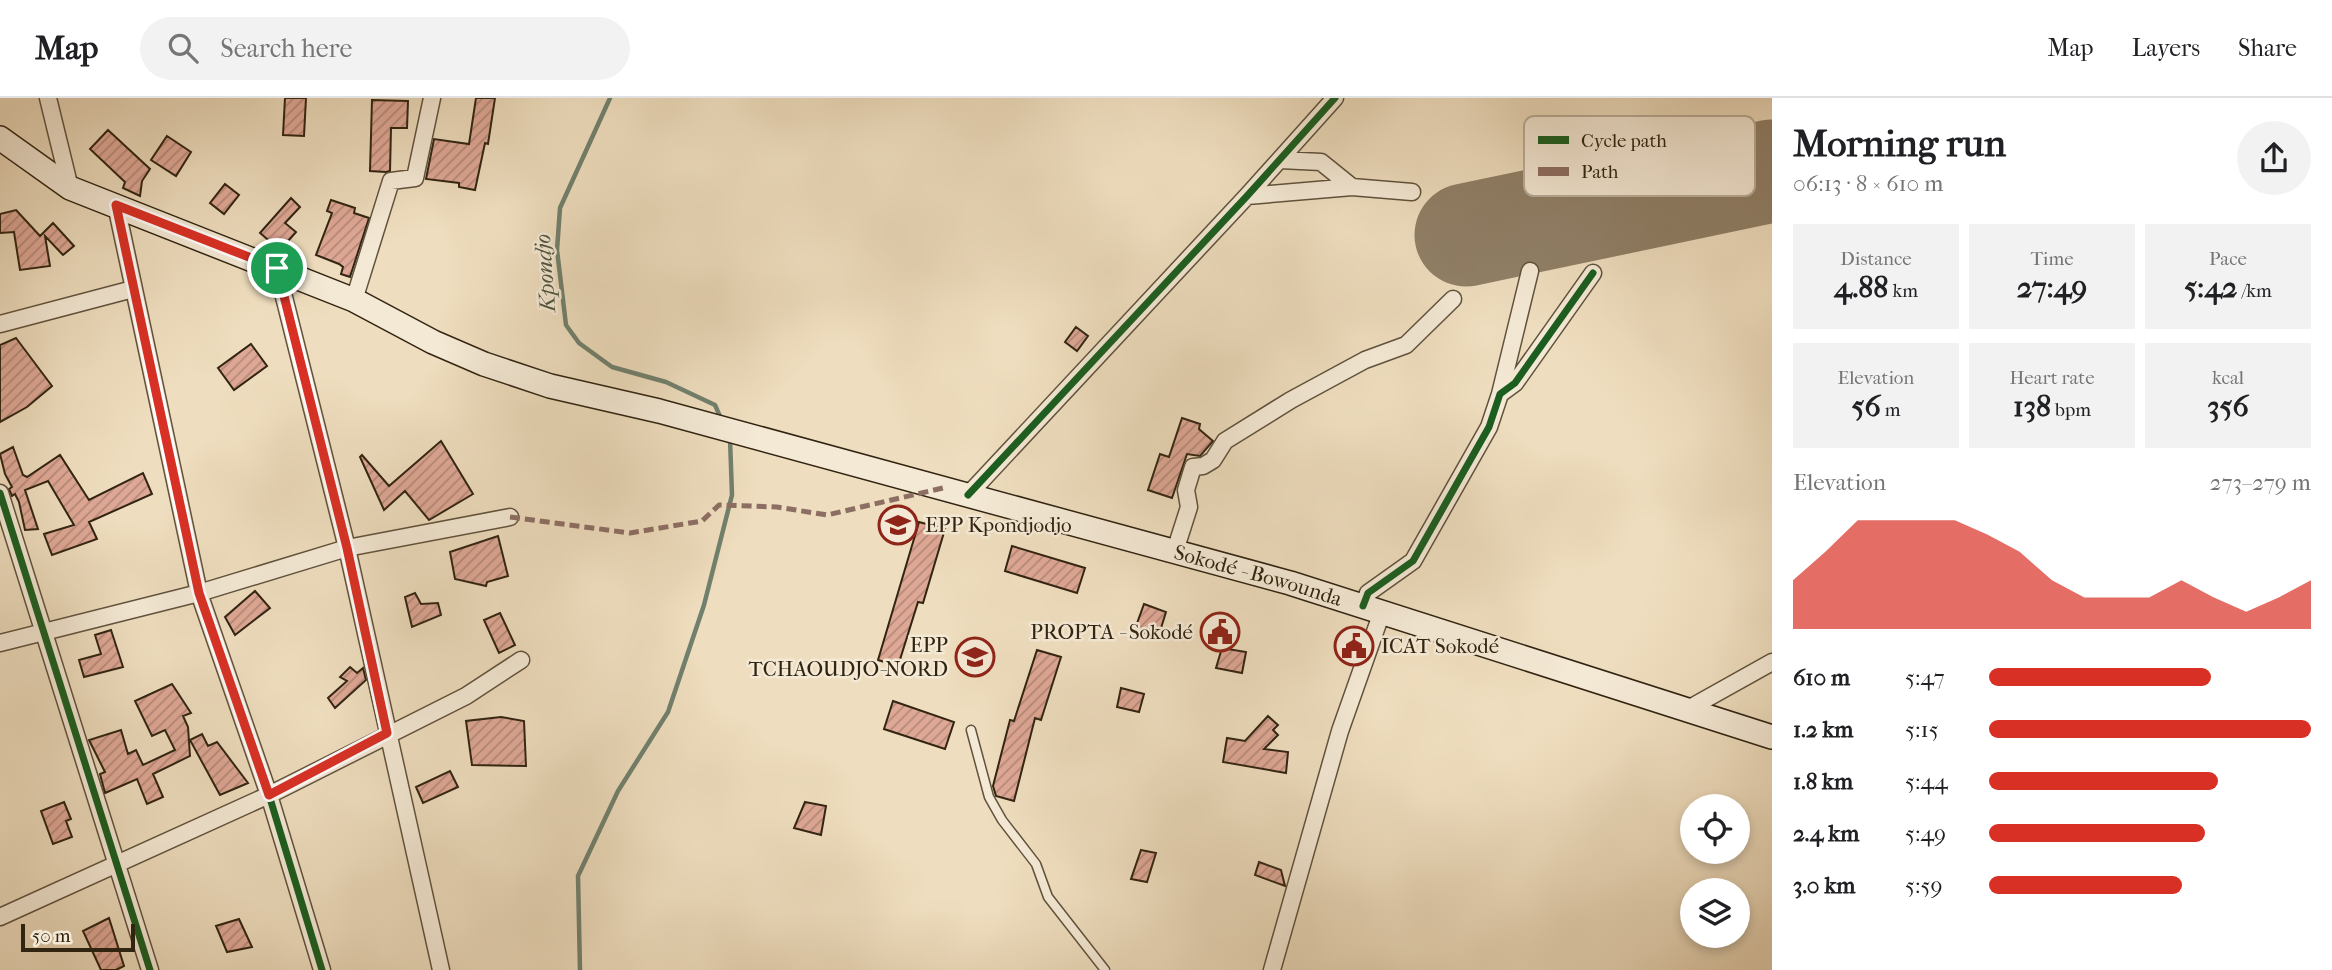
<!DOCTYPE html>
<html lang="en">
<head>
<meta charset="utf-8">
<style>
	:root { --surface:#fff; --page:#f2f2f2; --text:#202124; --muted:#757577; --line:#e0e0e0; --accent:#d93025 }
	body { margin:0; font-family:"IM FELL French Canon",serif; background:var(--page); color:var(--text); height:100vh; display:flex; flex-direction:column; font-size:26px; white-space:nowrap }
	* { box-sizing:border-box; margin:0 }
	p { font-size:23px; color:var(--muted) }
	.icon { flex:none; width:38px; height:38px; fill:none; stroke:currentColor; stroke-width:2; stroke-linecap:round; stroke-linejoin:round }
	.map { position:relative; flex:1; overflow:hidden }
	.sheet { display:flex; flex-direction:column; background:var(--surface); width:560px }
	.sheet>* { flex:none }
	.controls { position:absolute; left:1680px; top:696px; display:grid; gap:14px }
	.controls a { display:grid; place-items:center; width:70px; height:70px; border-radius:50%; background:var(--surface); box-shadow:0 4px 10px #0003; font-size:35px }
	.scale { position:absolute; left:21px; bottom:18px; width:114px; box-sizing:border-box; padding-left:7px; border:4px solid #312411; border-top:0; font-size:19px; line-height:24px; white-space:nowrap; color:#312411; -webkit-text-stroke:5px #f4e9d5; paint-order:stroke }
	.pin { position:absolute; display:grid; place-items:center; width:60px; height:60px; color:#fff; margin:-30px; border:4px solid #fff; border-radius:50%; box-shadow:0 2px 7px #0007 }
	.round { display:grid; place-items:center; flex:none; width:74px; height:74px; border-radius:37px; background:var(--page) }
	.headline { display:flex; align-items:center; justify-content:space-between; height:119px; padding:0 21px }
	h1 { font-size:38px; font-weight:700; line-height:52px }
	.stats { display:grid; grid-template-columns:repeat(3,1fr); gap:10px; height:119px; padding:7px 21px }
	.stats div { display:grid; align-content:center; border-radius:0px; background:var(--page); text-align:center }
	.stats b { font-size:30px; font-weight:700 }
	.stats small { font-size:19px; font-weight:400 }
	.stats p { font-size:19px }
	.chart { height:196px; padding:14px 21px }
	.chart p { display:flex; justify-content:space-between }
	.chart svg { width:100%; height:126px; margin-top:7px; fill:var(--accent); opacity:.7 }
	ul { padding:0 21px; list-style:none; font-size:23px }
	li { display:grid; grid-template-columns:112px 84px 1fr; align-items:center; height:52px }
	li i { height:18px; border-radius:9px; background:var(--accent) }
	header { display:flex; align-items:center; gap:42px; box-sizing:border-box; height:98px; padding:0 35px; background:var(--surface); border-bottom:2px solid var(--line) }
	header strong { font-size:33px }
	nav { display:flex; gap:38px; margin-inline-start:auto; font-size:24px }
	.search { width:490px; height:63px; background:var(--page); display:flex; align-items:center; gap:18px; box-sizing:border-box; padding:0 24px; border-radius:38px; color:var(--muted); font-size:26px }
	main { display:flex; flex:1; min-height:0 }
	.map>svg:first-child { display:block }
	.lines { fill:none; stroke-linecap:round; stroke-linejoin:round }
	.stream { stroke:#71806d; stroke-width:4.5 }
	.runway { stroke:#908068; stroke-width:103 }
	.building { fill:url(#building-hatch); stroke:#312411; stroke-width:2 }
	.service-casing { stroke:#60523c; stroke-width:11 }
	.minor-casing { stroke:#60523c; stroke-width:19 }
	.secondary-casing { stroke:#312411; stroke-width:26 }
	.service { stroke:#f4e9d5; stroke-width:8 }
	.minor { stroke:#f4e9d5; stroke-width:16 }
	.secondary { stroke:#f4e9d5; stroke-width:23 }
	.quiet { stroke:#8d6e63; stroke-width:5; stroke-dasharray:10 5; stroke-linecap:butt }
	.cycleway-casing { stroke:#f4e9d5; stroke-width:11 }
	.cycleway { stroke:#1b5e20; stroke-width:7 }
	.route-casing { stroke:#fff; stroke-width:14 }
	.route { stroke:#d93025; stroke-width:9 }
	.labels { text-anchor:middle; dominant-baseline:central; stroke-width:5; stroke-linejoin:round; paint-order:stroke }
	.poi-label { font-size:21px; fill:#312411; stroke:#f4e9d5; text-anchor:start }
	.street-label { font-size:21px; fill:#312411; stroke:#f4e9d5 }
	.water-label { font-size:23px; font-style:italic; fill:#51523f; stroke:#f4e9d5 }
	.key { fill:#f4e9d5; stroke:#baae9a; stroke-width:2 }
	.key-label { font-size:19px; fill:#312411 }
</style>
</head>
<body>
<header>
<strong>Map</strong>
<div class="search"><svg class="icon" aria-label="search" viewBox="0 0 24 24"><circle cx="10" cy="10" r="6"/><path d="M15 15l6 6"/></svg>Search here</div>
<nav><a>Map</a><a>Layers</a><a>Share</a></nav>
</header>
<main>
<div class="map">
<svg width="1772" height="872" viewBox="0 0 1772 872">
	<defs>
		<pattern id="building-hatch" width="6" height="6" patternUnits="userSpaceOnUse" patternTransform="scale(1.75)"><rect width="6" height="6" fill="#dfa896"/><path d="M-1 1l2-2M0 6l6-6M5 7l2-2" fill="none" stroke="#b58979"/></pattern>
	</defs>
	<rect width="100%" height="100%" fill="#eeddbe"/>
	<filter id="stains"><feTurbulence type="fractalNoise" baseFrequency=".00286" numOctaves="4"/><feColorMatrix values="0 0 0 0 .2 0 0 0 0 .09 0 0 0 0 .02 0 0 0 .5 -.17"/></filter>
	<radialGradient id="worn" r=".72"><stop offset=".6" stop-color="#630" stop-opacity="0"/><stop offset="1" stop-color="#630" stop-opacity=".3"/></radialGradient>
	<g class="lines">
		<path class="stream" d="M610,0L560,110L557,152L566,227L579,245L612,269L666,284L715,307L722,323
			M580,872L578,778L618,693L668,614L704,507L732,397L730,341"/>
		<path class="runway" d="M1466,137L1772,73"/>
	</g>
	<path class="building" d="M285,0H306L304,38L283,37Z
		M476,0H495L488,46L485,45L475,92L459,89V85L426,81L434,41L469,46Z
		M372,2L408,3L407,30H391L390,73L386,74L370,73Z
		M108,32L150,71L142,83L140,98L123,90L125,84L90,51Z
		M167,38L191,54L176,78L151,62Z
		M225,86L239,97L224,116L210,105Z
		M291,100L300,109L285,125L296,134L280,152L260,135Z
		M331,102L355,110L354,115L369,120L350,179L341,176L343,169L339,166L316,157L332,115L327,113Z
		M16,112L40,138L53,125L74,148L63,157L45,138L50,168L20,172L14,134L0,135V116Z
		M1076,229L1088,238L1077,253L1065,244Z
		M16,240L52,288L27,309L0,324V247Z
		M251,246L267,268L234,292L218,270Z
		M1182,320L1200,326L1199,331L1213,343L1200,358L1187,356L1172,400L1148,392L1160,356L1169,359Z
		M441,343L473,396L429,422L405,393L384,412L360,359L362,357L389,388Z
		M13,349L23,377L27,379L60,357L89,402L143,375L152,396L89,424L97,441L52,457L44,436L74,427L48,383L25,392L38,431L25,432L19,404L15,396L12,398L9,391L12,389L5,376L0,356Z
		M919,424L945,431L923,505L918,504L898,568L878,562Z
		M498,438L508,478L487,484L486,488L455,481L450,454Z
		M1012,448L1085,470L1077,495L1005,473Z
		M255,493L270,510L235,537L225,519Z
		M415,495L421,506L438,505L441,517L412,529L405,499Z
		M1144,506L1166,514L1161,530H1156L1155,539L1135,531Z
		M500,515L515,547L499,555L484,522Z
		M111,532L123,569L84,579L79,562L101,556L95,537Z
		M1222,550L1246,554L1242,575L1216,570Z
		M1037,552L1061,559L1041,622L1035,620L1014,703L996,698L993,688L1010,622L1014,623Z
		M350,569L357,575L363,570L366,582L335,610L328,600L347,583L340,579Z
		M172,586L191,615L183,618L188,629L190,658L153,676L163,699L147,706L137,681L105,695L100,676L105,674L89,642L121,632L128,656L136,652L143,667L175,652L165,632L152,638L135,603Z
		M1121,590L1144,596L1139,614L1117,609Z
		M893,603L954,624L945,651L884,631Z
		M1268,618L1278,627L1273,632L1278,637L1264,651L1288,654L1286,675L1223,664L1227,640L1245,643Z
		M501,619L524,623L526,668L472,667L466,623Z
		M202,636L208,648L217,644L248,685L220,697L190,642Z
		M450,673L458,689L423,705L416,689Z
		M64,704L71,721L66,723L72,739L53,746L41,713Z
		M805,704L826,708L821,737L794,730Z
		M1141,752L1156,755L1147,784L1131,781Z
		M1259,764L1281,772L1285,788L1255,777Z
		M109,820L124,868L116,872H101L83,833Z
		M239,821L252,849L227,854L216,828Z"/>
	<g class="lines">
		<defs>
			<path id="service" d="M971,632L989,699L1002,722L1036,766L1048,799L1105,872"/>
			<path id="minor" d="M48,0L70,90
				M1280,62L1321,64L1352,89
				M1247,98L1352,89L1412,94
				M116,107L199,495L269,697L322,872
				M277,171L347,450L441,872
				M354,202L391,83L415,80L432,0
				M0,226L133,191
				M1500,296L1530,173
				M0,395L150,872
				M968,397L1247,98L1335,0
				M1174,456L1189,409L1186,392L1193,369L1203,368L1213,362L1225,343L1291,302L1365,262L1406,247L1453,201
				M1363,508L1368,495L1413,463L1489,329L1500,296L1515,285L1593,175
				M0,545L199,495L347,450L510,419
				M1688,611L1772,564
				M0,819L269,697L466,598L521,562
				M1272,872L1340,633L1382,514"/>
			<g id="secondary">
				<path id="s1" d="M0,40L70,90L354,202L433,244L484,266L550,288L659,313L1290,485L1772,639"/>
			</g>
		</defs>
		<use href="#service" class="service-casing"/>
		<use href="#minor" class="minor-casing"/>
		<use href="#secondary" class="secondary-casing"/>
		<use href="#service" class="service"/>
		<use href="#minor" class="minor"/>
		<use href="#secondary" class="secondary"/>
		<path class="quiet" d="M510,419L630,435L702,423L719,407L777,409L827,417L943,390"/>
		<defs>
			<path id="cycleway" d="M116,107L199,495L269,697L322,872
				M0,395L150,872
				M968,397L1247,98L1335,0
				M1363,508L1368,495L1413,463L1489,329L1500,296L1515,285L1593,175"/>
		</defs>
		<use href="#cycleway" class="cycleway-casing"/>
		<use href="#cycleway" class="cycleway"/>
	</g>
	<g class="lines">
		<defs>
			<path id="route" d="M116,107L277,170L347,450L387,635L269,697L199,495Z"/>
		</defs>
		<use href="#route" class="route-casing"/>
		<use href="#route" class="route"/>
	</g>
	<defs>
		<symbol id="school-ring" viewBox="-11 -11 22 22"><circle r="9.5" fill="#f4e9d5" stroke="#8f2418" stroke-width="1.5"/><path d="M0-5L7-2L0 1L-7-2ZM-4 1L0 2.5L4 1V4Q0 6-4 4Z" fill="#8f2418"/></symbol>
		<symbol id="civic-ring" viewBox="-11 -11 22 22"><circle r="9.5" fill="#f4e9d5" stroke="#8f2418" stroke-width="1.5"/><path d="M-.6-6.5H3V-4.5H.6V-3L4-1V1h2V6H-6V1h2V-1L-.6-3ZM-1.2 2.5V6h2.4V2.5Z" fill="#8f2418"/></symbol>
	</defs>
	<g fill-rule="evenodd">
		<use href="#school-ring" x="876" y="405" width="44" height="44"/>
		<use href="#civic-ring" x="1198" y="512" width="44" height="44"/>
		<use href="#civic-ring" x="1332" y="526" width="44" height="44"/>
		<use href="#school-ring" x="953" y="537" width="44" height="44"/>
	</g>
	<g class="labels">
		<g class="poi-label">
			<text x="925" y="427">EPP Kpondjodjo</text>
			<text x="1193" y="534" text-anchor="end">PROPTA - Sokodé</text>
			<text x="948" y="547" text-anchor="end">EPP<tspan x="948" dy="24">TCHAOUDJO-NORD</tspan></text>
			<text x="1381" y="548">ICAT Sokodé</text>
		</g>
		<g class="street-label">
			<text stroke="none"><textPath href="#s1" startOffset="1339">Sokodé - Bowounda</textPath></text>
		</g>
		<g class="water-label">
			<text transform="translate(545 175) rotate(-94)">Kpondjo</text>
		</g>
	</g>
	<rect x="1524" y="18" width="231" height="80" rx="10" class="key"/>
	<rect x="1538" y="38" width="31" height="8" fill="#1b5e20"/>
	<rect x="1538" y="69" width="31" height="9" fill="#8d6e63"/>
	<g class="key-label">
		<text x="1581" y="49">Cycle path</text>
		<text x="1581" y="80">Path</text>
	</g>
	<rect width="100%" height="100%" filter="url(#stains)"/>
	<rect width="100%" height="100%" fill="url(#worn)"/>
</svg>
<div class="controls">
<a><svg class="icon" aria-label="locate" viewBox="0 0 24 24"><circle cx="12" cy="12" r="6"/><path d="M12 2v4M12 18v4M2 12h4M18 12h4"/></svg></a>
<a><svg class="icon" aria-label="layers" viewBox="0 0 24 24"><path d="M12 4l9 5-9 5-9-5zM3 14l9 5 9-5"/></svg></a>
</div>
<div class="scale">50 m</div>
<div class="pin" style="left:277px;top:170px;background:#1e9e55"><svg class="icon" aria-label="arrive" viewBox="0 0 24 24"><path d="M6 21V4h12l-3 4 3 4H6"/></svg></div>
</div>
<section class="sheet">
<div class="headline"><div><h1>Morning run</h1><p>06:13 · 8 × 610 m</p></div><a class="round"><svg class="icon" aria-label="share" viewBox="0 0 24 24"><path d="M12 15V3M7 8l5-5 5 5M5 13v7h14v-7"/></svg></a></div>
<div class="stats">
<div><p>Distance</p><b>4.88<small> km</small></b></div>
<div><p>Time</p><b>27:49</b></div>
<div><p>Pace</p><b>5:42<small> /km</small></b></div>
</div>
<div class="stats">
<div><p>Elevation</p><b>56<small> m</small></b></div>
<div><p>Heart rate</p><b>138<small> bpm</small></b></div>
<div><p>kcal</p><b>356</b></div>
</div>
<div class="chart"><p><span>Elevation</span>273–279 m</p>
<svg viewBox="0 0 160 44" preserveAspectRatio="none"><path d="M0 44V27L10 17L20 6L30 6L40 6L50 6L60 11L70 17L80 27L90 33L100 33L110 33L120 27L130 33L140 38L150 33L160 27V44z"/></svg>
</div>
<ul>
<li><b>610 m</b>5:47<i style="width:69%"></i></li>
<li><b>1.2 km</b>5:15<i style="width:100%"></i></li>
<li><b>1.8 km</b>5:44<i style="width:71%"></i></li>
<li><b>2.4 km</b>5:49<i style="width:67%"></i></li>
<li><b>3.0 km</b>5:59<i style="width:60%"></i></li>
</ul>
</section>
</main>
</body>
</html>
